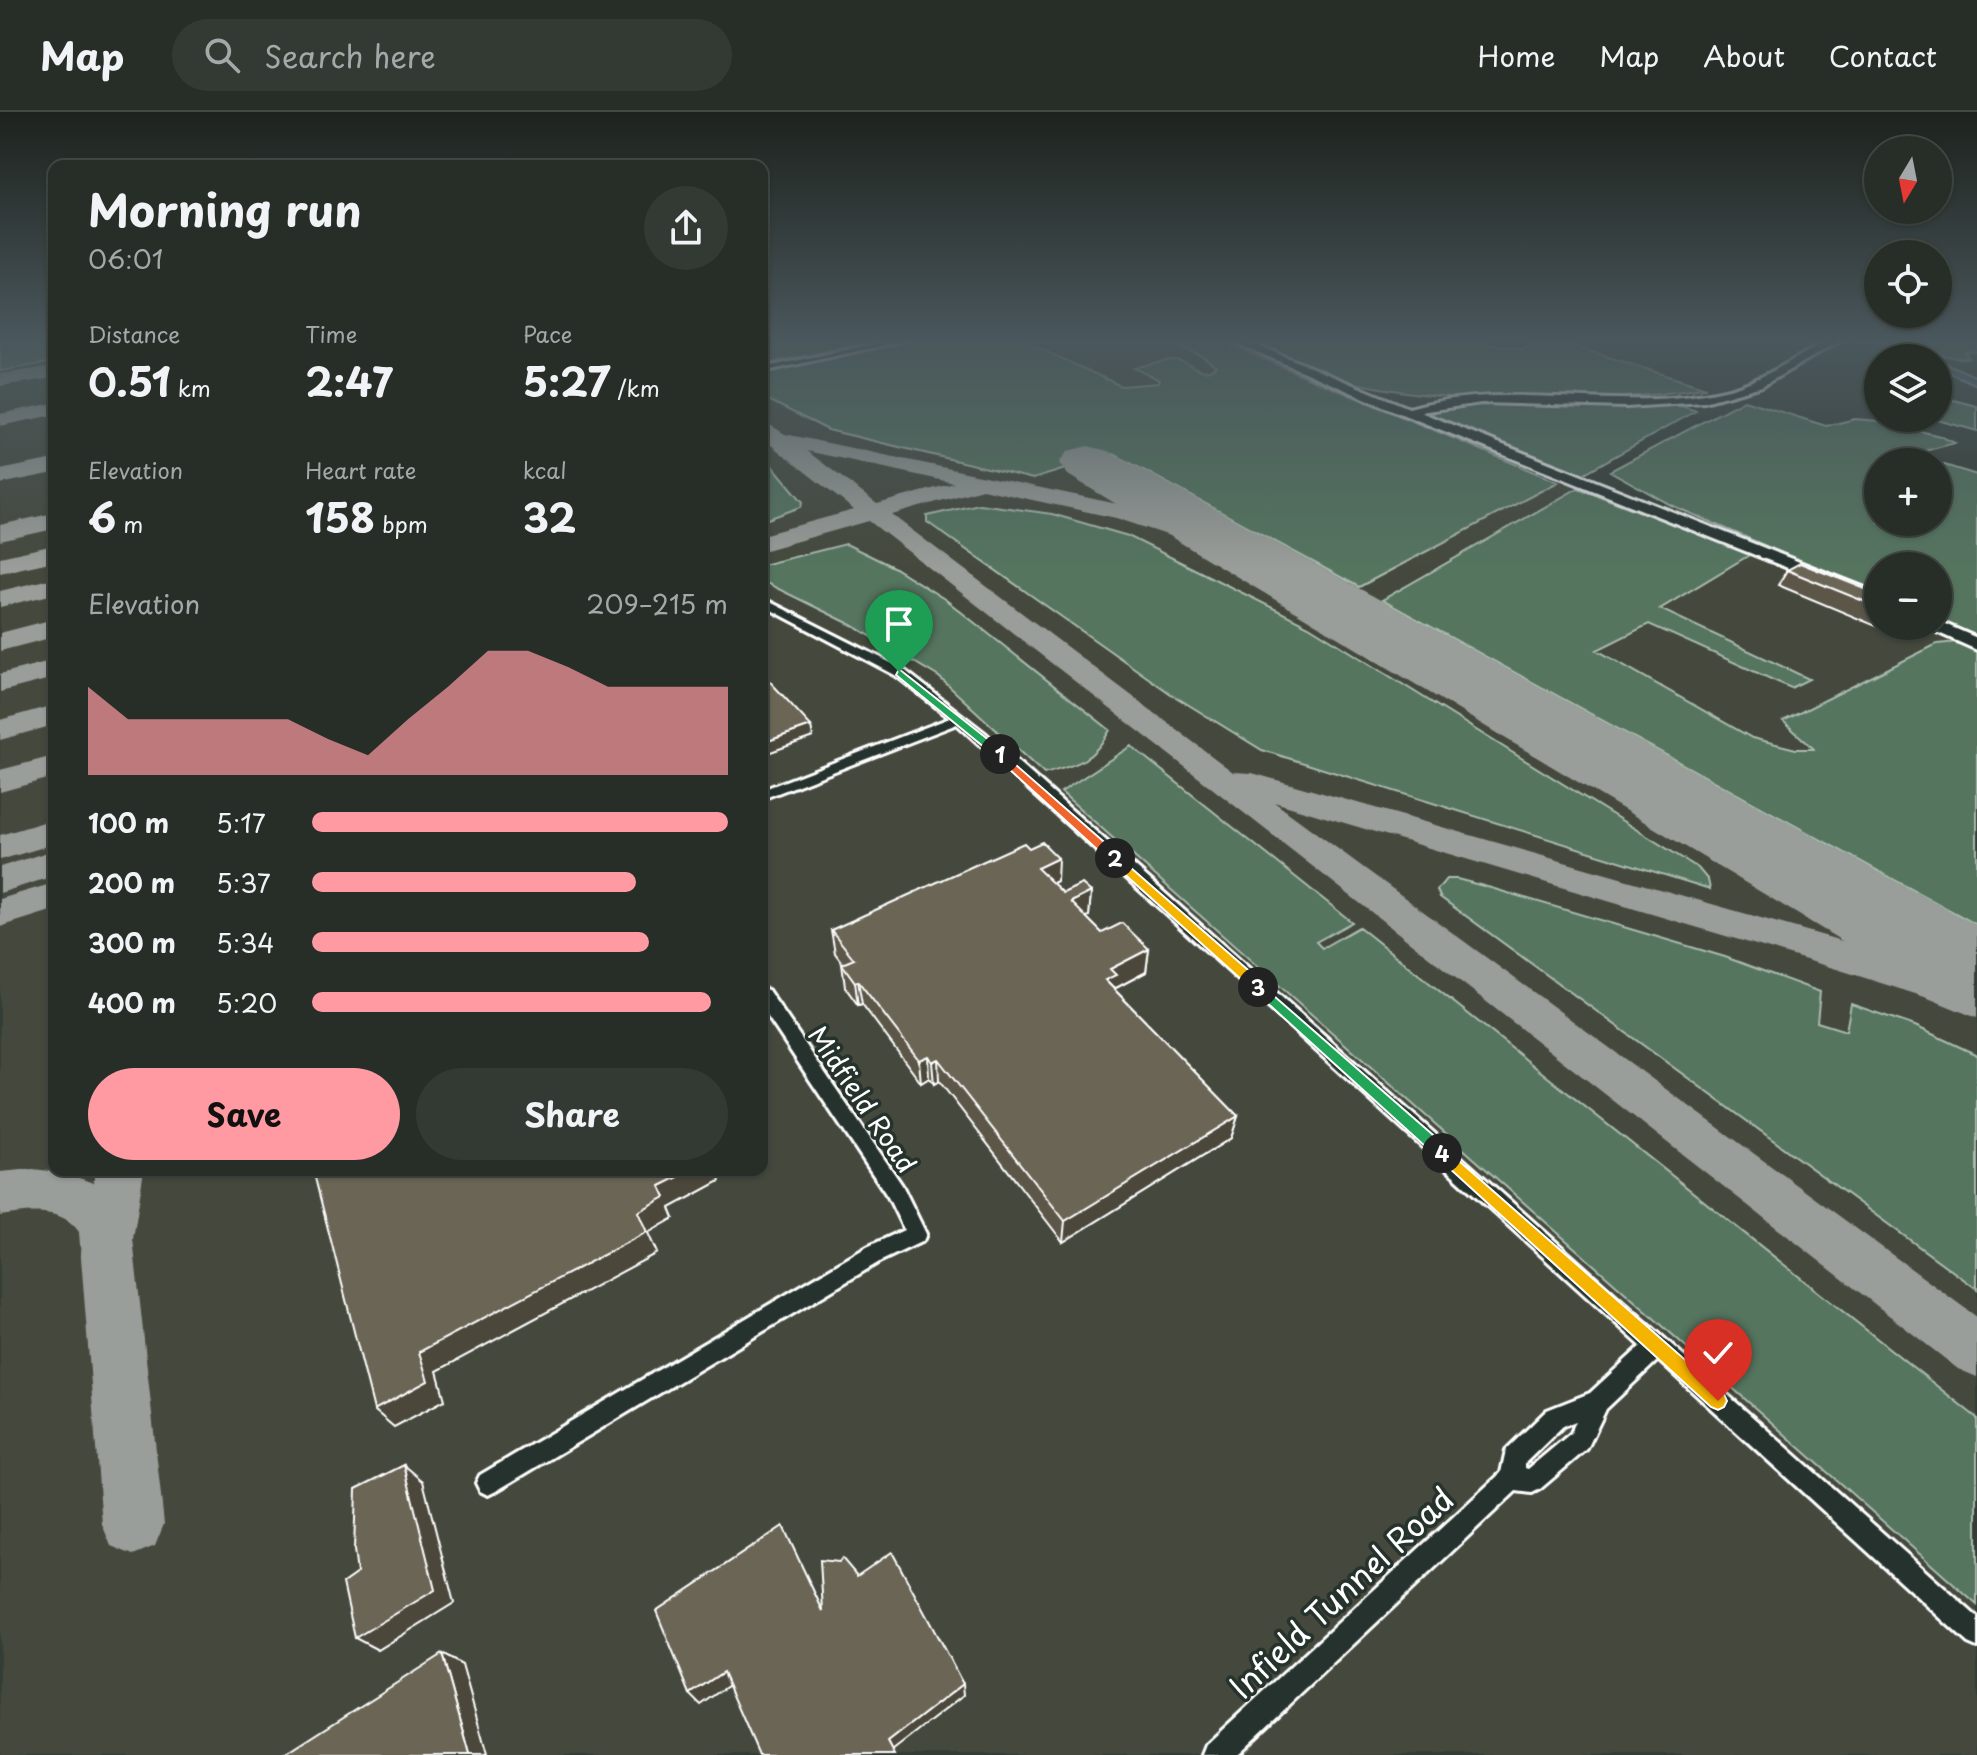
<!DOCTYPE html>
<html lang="en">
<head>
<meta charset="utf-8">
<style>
	:root { --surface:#272e28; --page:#333a34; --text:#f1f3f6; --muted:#a4a8a8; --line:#434a45; --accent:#ff9aa2 }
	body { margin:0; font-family:"Playpen Sans",sans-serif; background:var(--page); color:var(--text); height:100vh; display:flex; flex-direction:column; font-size:30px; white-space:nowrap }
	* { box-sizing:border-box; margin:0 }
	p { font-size:26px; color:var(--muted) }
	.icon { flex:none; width:44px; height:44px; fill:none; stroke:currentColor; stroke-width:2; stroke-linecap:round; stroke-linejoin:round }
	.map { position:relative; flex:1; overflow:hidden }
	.side { position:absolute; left:48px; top:48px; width:720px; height:1016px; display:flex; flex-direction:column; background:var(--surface); border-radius:16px; box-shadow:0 2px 6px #0004,0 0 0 2px var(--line) }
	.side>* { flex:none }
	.needle { width:52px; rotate:190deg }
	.controls { position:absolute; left:1864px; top:24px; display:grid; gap:16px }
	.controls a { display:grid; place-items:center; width:88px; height:88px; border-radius:50%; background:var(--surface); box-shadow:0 2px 6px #0004,0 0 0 2px var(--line); font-size:40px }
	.pin { position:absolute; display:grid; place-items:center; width:68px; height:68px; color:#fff; margin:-82px -34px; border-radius:50% 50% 50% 0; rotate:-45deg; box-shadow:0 0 8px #0007 }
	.pin .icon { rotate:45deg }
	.km { position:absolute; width:40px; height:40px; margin:-20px; border-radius:50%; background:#222; color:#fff; font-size:22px; line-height:40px; text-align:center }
	.round { display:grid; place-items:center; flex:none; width:84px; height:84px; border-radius:42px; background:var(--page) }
	.head { display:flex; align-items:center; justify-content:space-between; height:136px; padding:0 40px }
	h1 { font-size:44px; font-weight:700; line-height:60px }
	.metrics { display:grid; grid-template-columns:repeat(3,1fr); gap:12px; height:136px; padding:8px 40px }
	.metrics div { display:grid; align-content:center }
	.metrics b { font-size:40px; font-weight:700 }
	.metrics small { font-size:22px; font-weight:400 }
	.metrics p { font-size:22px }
	.chart { height:224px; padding:16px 40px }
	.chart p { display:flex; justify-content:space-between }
	.chart svg { width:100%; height:144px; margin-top:8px; fill:var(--accent); opacity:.7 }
	.action { display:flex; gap:16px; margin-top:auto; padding:16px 40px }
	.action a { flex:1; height:92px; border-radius:48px; background:var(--accent); color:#111; font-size:32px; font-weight:700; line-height:92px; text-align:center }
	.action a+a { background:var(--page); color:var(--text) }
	ul { padding:0 40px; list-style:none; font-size:26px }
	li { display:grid; grid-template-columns:128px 96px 1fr; align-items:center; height:60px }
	li i { height:20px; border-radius:10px; background:var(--accent) }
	header { display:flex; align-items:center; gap:48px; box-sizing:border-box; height:112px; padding:0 40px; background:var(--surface); border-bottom:2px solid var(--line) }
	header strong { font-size:38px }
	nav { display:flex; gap:44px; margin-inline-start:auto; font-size:28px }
	.search { width:560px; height:72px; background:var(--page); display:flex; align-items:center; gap:20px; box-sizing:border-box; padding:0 28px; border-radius:44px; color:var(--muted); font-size:30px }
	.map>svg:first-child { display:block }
	.built { fill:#44493e }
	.green { fill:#54755f; stroke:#aabaaf; stroke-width:2 }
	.water { fill:#516b76; stroke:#97a6ad; stroke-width:2 }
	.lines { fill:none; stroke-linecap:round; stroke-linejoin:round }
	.taxiway { fill:#9a9e9a; fill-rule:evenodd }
	.runway { fill:#9a9e9a; fill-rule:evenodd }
	.street-casing { stroke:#fff; stroke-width:6 }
	.secondary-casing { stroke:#fff; stroke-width:6 }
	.street { fill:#26332d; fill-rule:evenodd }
	.secondary { fill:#26332d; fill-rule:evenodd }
	.wall { fill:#5c5748; stroke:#fff; stroke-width:2 }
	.shaded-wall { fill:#4b473b; stroke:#fff; stroke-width:2 }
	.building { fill:#6b6554; stroke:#fff; stroke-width:2 }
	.split-1 { fill:#22a559; stroke:#fff; stroke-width:2 }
	.split-2 { fill:#f0652b; stroke:#fff; stroke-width:2 }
	.split-3 { fill:#f5b400; stroke:#fff; stroke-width:2 }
	.split-4 { fill:#22a559; stroke:#fff; stroke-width:2 }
	.split-5 { fill:#f5b400; stroke:#fff; stroke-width:2 }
	.labels { text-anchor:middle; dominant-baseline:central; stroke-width:7; stroke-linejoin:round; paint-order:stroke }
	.street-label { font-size:26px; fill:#fff; stroke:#26332d }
	.near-street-label { font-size:32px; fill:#fff; stroke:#26332d }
</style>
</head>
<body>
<header>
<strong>Map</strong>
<div class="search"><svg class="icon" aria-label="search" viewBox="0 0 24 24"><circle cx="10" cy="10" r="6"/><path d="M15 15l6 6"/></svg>Search here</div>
<nav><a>Home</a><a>Map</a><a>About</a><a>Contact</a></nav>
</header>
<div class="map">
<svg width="1977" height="1643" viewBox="0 0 1977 1643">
	<rect width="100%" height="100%" fill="#343d35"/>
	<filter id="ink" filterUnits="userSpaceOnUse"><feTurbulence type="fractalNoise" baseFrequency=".0125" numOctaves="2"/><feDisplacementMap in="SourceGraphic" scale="16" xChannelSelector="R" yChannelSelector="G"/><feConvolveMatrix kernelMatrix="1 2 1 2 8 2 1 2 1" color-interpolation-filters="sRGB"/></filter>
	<g filter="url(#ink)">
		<path class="built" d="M0,227H54V1058H762V227H1212L1544,365L1637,394L1878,493V514H1924L1977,541V1643H0Z"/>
		<path class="green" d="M0,227H54V250L0,259Z
			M762,227H881L762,253Z
			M917,227H1019L1121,274L1158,271L1159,268L1134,256C1146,253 1161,248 1174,248C1190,248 1201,267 1216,254L1202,244L1156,227H1215L1558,370L1359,475L1114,342L1033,367L828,318L762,285V261Z
			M1233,227H1458L1523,237L1552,227L1706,276C1582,294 1433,296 1312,260C1285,251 1259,238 1233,227Z
			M1911,227H1972L1977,228V240L1968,239L1965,241L1969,246C1948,248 1928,238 1911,227Z
			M1938,284L1977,294V319L1930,306H1938Z
			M1744,288L1826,314L1855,307L1880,309L1940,324L1955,331L1913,342L1935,350H1878V410H1938V351L1977,363V524L1938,507V454H1878V482L1671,393L1610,359Z
			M1676,292L1696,299L1583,362L1439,308L1432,302L1441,297L1461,293Z
			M762,341L803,390L801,395L762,409Z
			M1578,376L1751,442L1660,497L1809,567L1791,576L1649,512L1597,538L1752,626L1796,637H1814L1783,609L1937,532L1957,530L1977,539V813L1382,488Z
			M979,392L1052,402L1128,424L1309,514L1698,756L1708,768L1710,777L1262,638L1171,582L927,410V404Z
			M846,432L893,455L946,488L1110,618C1093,649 1077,653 1044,662L939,565L852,513L762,469V453Z
			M1131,634L1352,810L1316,830L1322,836L1359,815L1977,1306V1493L1061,680Z
			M1446,767H1457L1491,776L1725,845L1820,880L1817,910L1846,919L1851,892L1915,914L1977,943V1177L1440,785L1437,778Z"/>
		<path class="water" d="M1846,227H1885L1942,245L1943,250L1977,265V273L1938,256V246H1920L1880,230Z"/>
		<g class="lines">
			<path class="taxiway" d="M54,254V266L0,274V262Z
				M54,291V303L0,314V302Z
				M762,308L785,322L1132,395L1212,422L1278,450L1282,456L1278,462L1269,464L1194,432L1116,406L982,377L892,403L1233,660L1252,661L1849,831L1977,872V906L1928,886L1840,858L1274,690L1977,1205V1265L1958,1257L869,409L762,439V423L854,398L762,326ZM807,339L954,371L877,392Z
				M54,347V361L0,372V358Z
				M54,401V417L0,429V413Z
				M54,433V449L0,461V445Z
				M54,466V482L0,495V479Z
				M54,507V525L0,539V521Z
				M54,548V566L0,580V562Z
				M54,593V613L0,628V608Z
				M54,644V665L0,680V658Z
				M54,707V732L0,748V723Z
				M54,738V764L0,781V755Z
				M54,771V798L0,815V787Z
				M33,1057L66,1061L93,1071L96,1058H144L133,1127L164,1412L155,1434L133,1443L111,1434L102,1412L79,1120C62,1094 27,1100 0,1104V1060Z"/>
			<path class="runway" d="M1088,334L1108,339L1977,814V900L1940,888L1068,363L1059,351L1068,339Z"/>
			<defs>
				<path id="street" d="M899,227H912L762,260V256Z
					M762,486L903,557L984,620L1977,1505V1535L1968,1531L1658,1248L1606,1297L1587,1337L1540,1377L1532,1381L1516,1379L1236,1643H1202L1206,1633L1501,1361L1506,1338L1547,1298L1590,1281L1641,1234L957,612L762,687V678L950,606L895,563L762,493ZM1576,1309L1571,1321L1528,1357L1525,1356V1351L1563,1314Z
					M762,877L768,878L902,1073L926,1122L923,1129L881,1149L496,1379L488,1383L480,1379L476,1371L480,1363L867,1135L904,1118L888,1085L762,896Z"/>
				<path id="secondary" d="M1227,227H1242L1409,296C1510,267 1617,302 1720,279C1760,271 1794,246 1830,227H1843L1762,274L1704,290L1626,295L1481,291L1420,300L1878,481V492L1404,303Z
					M1938,509L1977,526V538L1932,518L1929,514H1938Z"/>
			</defs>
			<use href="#street" class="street-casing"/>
			<use href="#secondary" class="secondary-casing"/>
			<use href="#street" class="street"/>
			<use href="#secondary" class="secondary"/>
		</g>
		<path class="wall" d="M1787,458L1878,482V514H1888L1883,517L1778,473Z
			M1057,769L1052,771L1063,781L1091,780L1089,804L1086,805L1102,821L1149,837L1146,860L1114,877L1238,1004L1231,1026L1063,1130L939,969L934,972L929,966L921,971L862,892L858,893L845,875L842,852H843L835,841L831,818Z"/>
		<path class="shaded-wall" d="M811,614L813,625L762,643V631Z
			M1058,746L1057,769L1036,779L1037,756Z
			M1091,780L1089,804L1069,813L1071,790Z
			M1149,837L1146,860L1114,877L1105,868L1110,857Z
			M858,869L862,892L858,893L855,870Z
			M928,944L929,966L921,971L919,948Z
			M938,947L939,969L934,972L932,950Z
			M1238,1004L1231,1026L1063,1130L1065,1109Z
			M692,1058H716L720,1069L670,1096L674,1106L648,1121L657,1141L437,1259L445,1288L394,1315L374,1298L419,1240L638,1100L660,1074Z
			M404,1353L423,1369L454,1491L378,1538L355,1526Z
			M442,1542L462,1553L487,1643H470Z
			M723,1560L732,1571L701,1593L690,1582Z
			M963,1572L964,1583L892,1639L888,1630Z"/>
		<path class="building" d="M1800,451L1878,482V495L1787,458Z
			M763,562L811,614L762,631V563Z
			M1042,730L1058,746L1037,756L1063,781L1082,772L1091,780L1071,790L1102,821L1122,811L1149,837L1110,857L1116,863L1105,868L1238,1004L1065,1109L938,947L932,950L928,944L919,948L858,869L855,870L842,852L854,847L831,818L1024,731L1029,736Z
			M313,1058H692L660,1074L665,1085L638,1100L647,1120L419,1240L428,1269L374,1298Z
			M404,1353L435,1478L355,1526L343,1471L357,1461L354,1438L356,1377Z
			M783,1414L823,1499L820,1448L839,1450L842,1446L857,1464L892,1440L963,1572L888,1630L895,1643H759L723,1560L690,1582L656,1499Z
			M442,1542L470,1643H284Z"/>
	</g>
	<linearGradient id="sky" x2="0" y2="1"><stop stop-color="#1d221d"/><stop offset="0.5" stop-color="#4a575c"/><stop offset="1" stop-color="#4a575c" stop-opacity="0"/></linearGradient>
	<rect width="1977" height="457" fill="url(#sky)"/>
	<path class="split-1" d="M899,557L1004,640V645H996L896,563Z"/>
	<path class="split-2" d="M1000,639L1119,743V749H1110L996,645V640Z"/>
	<path class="split-3" d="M1115,742L1263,871V878H1253L1110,749V743Z"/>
	<path class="split-4" d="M1258,870L1448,1036V1045H1437L1253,878V871Z"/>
	<path class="split-5" d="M1442,1034L1724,1282L1727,1289L1724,1295L1718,1298L1711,1295L1437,1045L1435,1041Z"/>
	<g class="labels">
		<g class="street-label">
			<text transform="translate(863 987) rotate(56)">Midfield Road</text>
		</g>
		<g class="near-street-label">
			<text transform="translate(1341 1480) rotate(-43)">Infield Tunnel Road</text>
		</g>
	</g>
</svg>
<div class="controls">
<a><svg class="needle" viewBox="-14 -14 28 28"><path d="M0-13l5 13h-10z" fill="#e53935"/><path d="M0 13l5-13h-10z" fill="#a4a8a8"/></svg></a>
<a><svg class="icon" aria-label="locate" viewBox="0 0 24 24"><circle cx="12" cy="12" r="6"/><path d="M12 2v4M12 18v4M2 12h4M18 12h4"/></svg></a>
<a><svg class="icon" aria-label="layers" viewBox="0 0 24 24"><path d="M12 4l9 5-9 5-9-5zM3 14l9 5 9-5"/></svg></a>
<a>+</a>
<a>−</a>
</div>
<div class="pin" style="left:899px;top:560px;background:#1e9e55"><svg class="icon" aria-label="arrive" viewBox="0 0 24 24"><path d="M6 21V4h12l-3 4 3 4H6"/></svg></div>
<div class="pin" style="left:1718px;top:1289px;background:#d93025"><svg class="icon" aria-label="check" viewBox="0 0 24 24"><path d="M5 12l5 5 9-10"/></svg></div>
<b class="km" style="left:1000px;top:642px">1</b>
<b class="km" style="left:1115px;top:746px">2</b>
<b class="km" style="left:1258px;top:875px">3</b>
<b class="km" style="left:1442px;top:1041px">4</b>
<section class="side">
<div class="head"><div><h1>Morning run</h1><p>06:01</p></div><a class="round"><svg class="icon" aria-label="share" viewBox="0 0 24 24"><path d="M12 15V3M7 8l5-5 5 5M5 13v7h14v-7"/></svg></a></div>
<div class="metrics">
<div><p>Distance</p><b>0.51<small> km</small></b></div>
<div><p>Time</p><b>2:47</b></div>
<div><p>Pace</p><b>5:27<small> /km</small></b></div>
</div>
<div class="metrics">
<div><p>Elevation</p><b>6<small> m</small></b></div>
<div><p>Heart rate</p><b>158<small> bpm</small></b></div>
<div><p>kcal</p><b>32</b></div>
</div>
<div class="chart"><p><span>Elevation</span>209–215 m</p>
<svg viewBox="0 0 160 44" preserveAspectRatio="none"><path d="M0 44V17L10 27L20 27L30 27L40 27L50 27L60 33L70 38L80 27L90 17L100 6L110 6L120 11L130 17L140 17L150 17L160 17V44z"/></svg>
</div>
<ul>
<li><b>100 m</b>5:17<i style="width:100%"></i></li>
<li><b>200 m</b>5:37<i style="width:78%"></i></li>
<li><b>300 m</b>5:34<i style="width:81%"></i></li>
<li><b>400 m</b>5:20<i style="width:96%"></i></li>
</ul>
<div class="action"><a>Save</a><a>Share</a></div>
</section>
</div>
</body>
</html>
